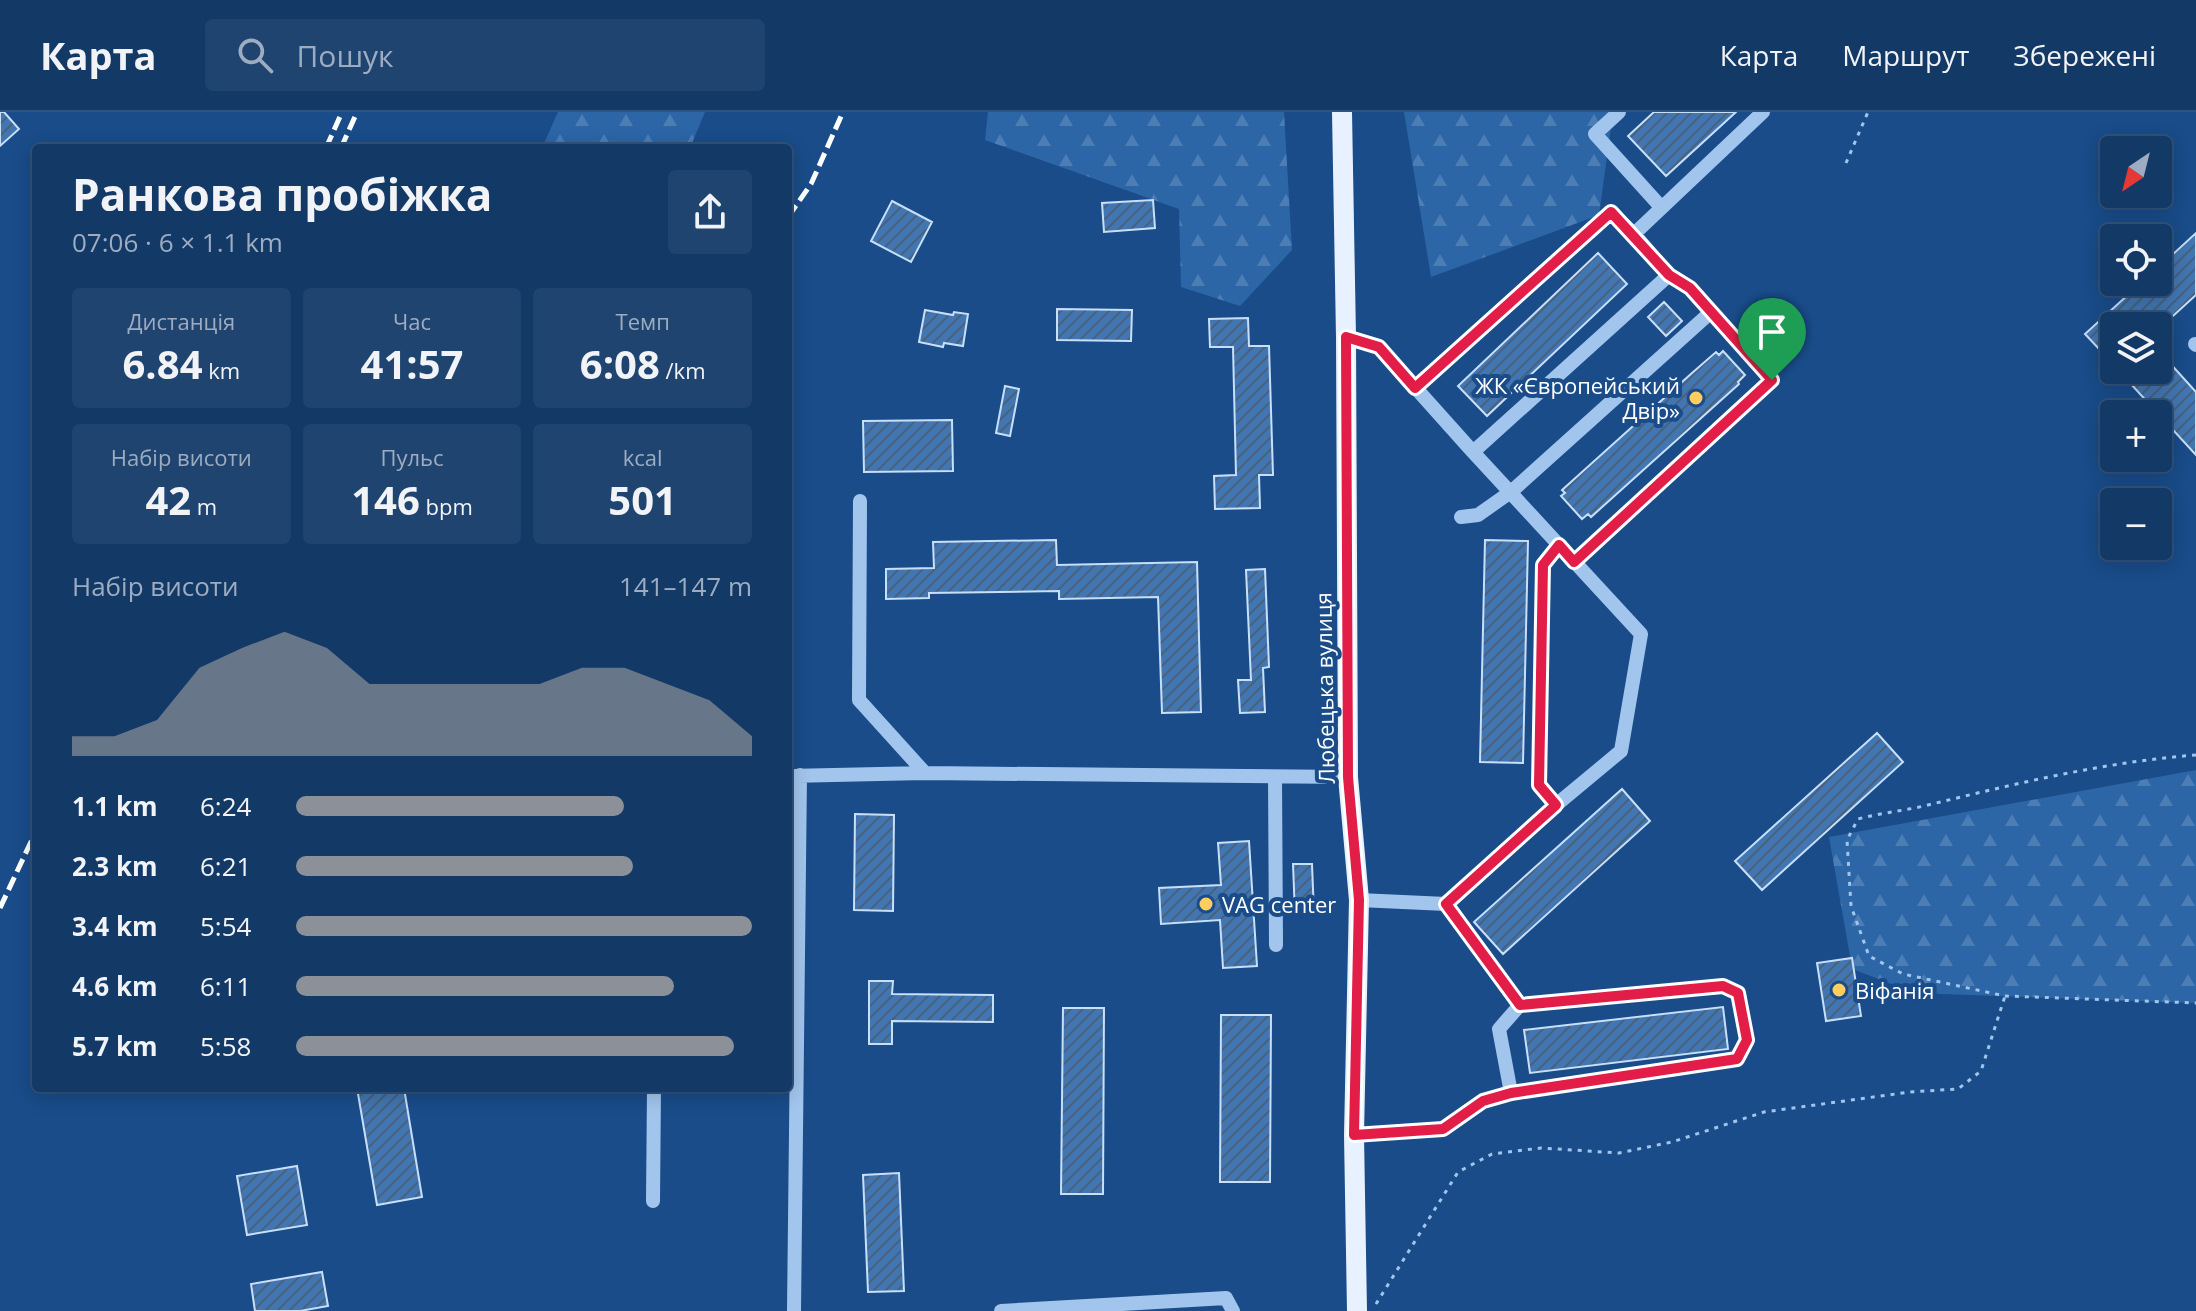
<!DOCTYPE html>
<html lang="uk">
<head>
<meta charset="utf-8">
<style>
	:root { --surface:#133967; --page:#204470; --text:#f1f3f6; --muted:#9dacc0; --line:#32537b; --accent:#8c9099 }
	body { margin:0; font-family:"Open Sans",sans-serif; background:var(--page); color:var(--text); height:100vh; display:flex; flex-direction:column; font-size:30px; white-space:nowrap }
	* { box-sizing:border-box; margin:0 }
	p { font-size:26px; color:var(--muted) }
	.icon { flex:none; width:44px; height:44px; fill:none; stroke:currentColor; stroke-width:2; stroke-linecap:round; stroke-linejoin:round }
	.map { position:relative; flex:1; overflow:hidden }
	.details { position:absolute; left:32px; top:32px; width:760px; height:948px; display:flex; flex-direction:column; background:var(--surface); border-radius:8px; box-shadow:0 4px 20px #0003,0 0 0 2px var(--line) }
	.details>* { flex:none }
	.needle { width:52px; rotate:215deg }
	.buttons { position:absolute; left:2100px; top:24px; display:grid; gap:16px }
	.buttons a { display:grid; place-items:center; width:72px; height:72px; border-radius:8px; background:var(--surface); box-shadow:0 4px 20px #0003,0 0 0 2px var(--line); font-size:40px }
	.pin { position:absolute; display:grid; place-items:center; width:68px; height:68px; color:#fff; margin:-82px -34px; border-radius:50% 50% 50% 0; rotate:-45deg; box-shadow:0 0 8px #0007 }
	.pin .icon { rotate:45deg }
	.round { display:grid; place-items:center; flex:none; width:84px; height:84px; border-radius:8px; background:var(--page) }
	.summary { display:flex; align-items:center; justify-content:space-between; height:136px; padding:0 40px }
	h1 { font-size:44px; font-weight:700; line-height:60px }
	.metrics { display:grid; grid-template-columns:repeat(3,1fr); gap:12px; height:136px; padding:8px 40px }
	.metrics div { display:grid; align-content:center; border-radius:8px; background:var(--page); text-align:center }
	.metrics b { font-size:40px; font-weight:700 }
	.metrics small { font-size:22px; font-weight:400 }
	.metrics p { font-size:22px }
	.chart { height:224px; padding:16px 40px }
	.chart p { display:flex; justify-content:space-between }
	.chart svg { width:100%; height:144px; margin-top:8px; fill:var(--accent); opacity:.7 }
	ul { padding:0 40px; list-style:none; font-size:26px }
	li { display:grid; grid-template-columns:128px 96px 1fr; align-items:center; height:60px }
	li i { height:20px; border-radius:10px; background:var(--accent) }
	header { display:flex; align-items:center; gap:48px; box-sizing:border-box; height:112px; padding:0 40px; background:var(--surface); border-bottom:2px solid var(--line) }
	header strong { font-size:38px }
	nav { display:flex; gap:44px; margin-inline-start:auto; font-size:28px }
	.search { width:560px; height:72px; background:var(--page); display:flex; align-items:center; gap:20px; box-sizing:border-box; padding:0 28px; border-radius:8px; color:var(--muted); font-size:30px }
	.map>svg:first-child { display:block }
	.forest { fill:url(#forest-firs) }
	.building { fill:url(#building-hatch); stroke:#c7dff9; stroke-width:2 }
	.lines { fill:none; stroke-linecap:round; stroke-linejoin:round }
	.path { stroke:#a2c5ed; stroke-width:3; stroke-dasharray:4 6; stroke-linecap:butt }
	.minor { stroke:#a2c5ed; stroke-width:14 }
	.major { stroke:#e8f1ff; stroke-width:20 }
	.rail { stroke:#fff; stroke-width:5; stroke-dasharray:14 6; stroke-linecap:butt }
	.route-casing { stroke:#fff; stroke-width:16 }
	.route { stroke:#e11d48; stroke-width:10 }
	.poi-dot { fill:#ffce5e; stroke:#194c89; stroke-width:3 }
	.labels { text-anchor:middle; dominant-baseline:central; stroke-width:8; stroke-linejoin:round; paint-order:stroke }
	.poi-label { font-size:22px; fill:#fff; stroke:#194c89; text-anchor:start }
	.street-label { font-size:22px; fill:#fff; stroke:#194c89 }
</style>
</head>
<body>
<header>
<strong>Карта</strong>
<div class="search"><svg class="icon" aria-label="search" viewBox="0 0 24 24"><circle cx="10" cy="10" r="6"/><path d="M15 15l6 6"/></svg>Пошук</div>
<nav><a>Карта</a><a>Маршрут</a><a>Збережені</a></nav>
</header>
<div class="map">
<svg width="2196" height="1199" viewBox="0 0 2196 1199">
	<defs>
		<pattern id="forest-firs" width="22" height="20" patternUnits="userSpaceOnUse" patternTransform="scale(2)"><rect width="22" height="20" fill="#2c66a7"/><path d="M5 1l3.5 6h-7zM16 11l3.5 6h-7z" fill="#4c7db4"/></pattern>
		<pattern id="building-hatch" width="6" height="6" patternUnits="userSpaceOnUse" patternTransform="scale(2)"><rect width="6" height="6" fill="#4276b2"/><path d="M-1 1l2-2M0 6l6-6M5 7l2-2" fill="none" stroke="#47617f"/></pattern>
	</defs>
	<rect width="100%" height="100%" fill="#194c89"/>
	<path class="forest" d="M558,0H705L690,36H542Z
		M988,0H1284L1292,138L1240,194L1181,175L1179,97L985,28Z
		M1404,0H1622L1612,8L1599,103L1431,165Z
		M2196,658V891L1915,881L1850,856V844L1829,725Z"/>
	<path class="building" d="M0,0H4L19,17L0,34Z
		M1654,0H1736L1666,64L1628,24Z
		M1153,88L1155,116L1104,120L1102,91Z
		M892,89L932,110L911,150L871,129Z
		M2196,121V183L2162,214H2114V253L2085,222L2142,170H2158V156Z
		M1598,141L1627,172L1487,304L1458,274Z
		M1664,190L1682,209L1666,224L1648,205Z
		M1057,197L1132,198L1131,229L1057,228Z
		M925,198L953,203L954,200L968,202L963,234L944,231L943,235L919,230Z
		M1248,206L1249,234H1269L1273,363H1259L1260,396L1215,397L1214,364L1236,363L1233,235H1210L1209,207Z
		M2158,238L2196,280V343L2118,258H2158Z
		M1723,239L1745,263L1738,270L1739,272L1591,405L1588,402L1582,407L1561,384L1565,381L1562,378L1692,261L1716,240L1719,243Z
		M1005,274L1019,277L1010,324L996,321Z
		M952,308L953,359L864,360L863,309Z
		M1056,428L1057,453L1197,450L1201,600L1162,601L1158,485L1059,487V479L929,481V486L886,487V457L934,456L933,430Z
		M1485,428L1528,429L1523,651L1480,650Z
		M1265,457L1269,555L1263,556L1265,600L1240,601L1238,568H1251L1246,458Z
		M1877,621L1903,650L1762,778L1735,749Z
		M1622,677L1650,709L1503,842L1474,810Z
		M855,702L894,703L893,799L854,798Z
		M1249,729L1257,854L1223,856L1220,808L1161,812L1159,776L1221,773L1218,731Z
		M1293,752H1312L1314,802L1295,803Z
		M1852,846L1861,904L1826,909L1817,851Z
		M869,869H893L892,882L993,883V910L892,909V932H869Z
		M1723,895L1728,937L1530,961L1524,918Z
		M1063,896H1104L1103,1082H1061Z
		M1221,903H1271L1270,1070H1220Z
		M357,976H404L422,1085L377,1093Z
		M297,1054L307,1113L247,1123L237,1064Z
		M899,1061L904,1179L868,1180L863,1063Z
		M322,1160L328,1194L300,1199H255L251,1172Z"/>
	<g class="lines">
		<path class="path" d="M1846,51L1868,0
			M2196,643C2104,650 2014,672 1924,694C1902,699 1880,701 1858,707L1847,728L1851,794L1869,844L1903,862L2005,884L2196,891
			M1376,1192L1458,1060L1492,1042L1541,1036L1619,1041L1672,1030L1764,1000L1910,980L1958,977L1981,959L2005,884"/>
		<path class="minor" d="M1619,0L1595,22L1661,95
			M1346,225L1379,235L1473,340L1669,163L1634,122L1763,0
			M2195,232L2196,233
			M1415,276L1611,100L1634,122
			M860,389L859,588L925,661L1348,665
			M1461,405L1478,403L1512,379L1711,200
			M1574,450L1772,268L1690,176L1669,163
			M788,664L925,661
			M1275,665L1276,833
			M1556,693L1539,673L1543,453L1559,433
			M1359,788L1446,792L1556,693L1621,639L1641,522L1473,340
			M1446,792L1520,893
			M1354,1023L1443,1017L1483,989L1511,981L1737,947L1747,928L1738,881L1723,874L1520,893L1499,917L1511,981
			M653,1089L654,976
			M794,1199L800,663
			M1001,1199L1226,1186L1233,1199"/>
		<path class="major" d="M1342,0L1346,225L1348,665L1359,788L1354,1023L1357,1199"/>
		<path class="rail" d="M326,36L342,0
			M341,36L357,0
			M788,105L811,72L843,0
			M0,796L36,719"/>
	</g>
	<g class="lines">
		<defs>
			<path id="route" d="M1611,100L1669,163L1690,176L1772,268L1574,450L1559,433L1543,453L1539,673L1556,693L1446,792L1520,893L1723,874L1738,881L1747,928L1737,947L1511,981L1483,989L1443,1017L1354,1023L1359,788L1348,665L1346,225L1379,235L1415,276Z"/>
		</defs>
		<use href="#route" class="route-casing"/>
		<use href="#route" class="route"/>
	</g>
	<g class="poi-dot">
		<circle cx="1696" cy="286" r="8"/>
		<circle cx="1206" cy="792" r="8"/>
		<circle cx="1839" cy="878" r="8"/>
	</g>
	<g class="labels">
		<g class="poi-label">
			<text x="1680" y="273" text-anchor="end">ЖК «Європейський<tspan x="1680" dy="25">Двір»</tspan></text>
			<text x="1222" y="792">VAG center</text>
			<text x="1855" y="878">Віфанія</text>
		</g>
		<g class="street-label">
			<text transform="translate(1324 576) rotate(-91)">Любецька вулиця</text>
		</g>
	</g>
</svg>
<div class="buttons">
<a><svg class="needle" viewBox="-14 -14 28 28"><path d="M0-13l5 13h-10z" fill="#e53935"/><path d="M0 13l5-13h-10z" fill="#9dacc0"/></svg></a>
<a><svg class="icon" aria-label="locate" viewBox="0 0 24 24"><circle cx="12" cy="12" r="6"/><path d="M12 2v4M12 18v4M2 12h4M18 12h4"/></svg></a>
<a><svg class="icon" aria-label="layers" viewBox="0 0 24 24"><path d="M12 4l9 5-9 5-9-5zM3 14l9 5 9-5"/></svg></a>
<a>+</a>
<a>−</a>
</div>
<div class="pin" style="left:1772px;top:268px;background:#1e9e55"><svg class="icon" aria-label="arrive" viewBox="0 0 24 24"><path d="M6 21V4h12l-3 4 3 4H6"/></svg></div>
<section class="details">
<div class="summary"><div><h1>Ранкова пробіжка</h1><p>07:06 · 6 × 1.1 km</p></div><a class="round"><svg class="icon" aria-label="share" viewBox="0 0 24 24"><path d="M12 15V3M7 8l5-5 5 5M5 13v7h14v-7"/></svg></a></div>
<div class="metrics">
<div><p>Дистанція</p><b>6.84<small> km</small></b></div>
<div><p>Час</p><b>41:57</b></div>
<div><p>Темп</p><b>6:08<small> /km</small></b></div>
</div>
<div class="metrics">
<div><p>Набір висоти</p><b>42<small> m</small></b></div>
<div><p>Пульс</p><b>146<small> bpm</small></b></div>
<div><p>kcal</p><b>501</b></div>
</div>
<div class="chart"><p><span>Набір висоти</span>141–147 m</p>
<svg viewBox="0 0 160 44" preserveAspectRatio="none"><path d="M0 44V38L10 38L20 33L30 17L40 11L50 6L60 11L70 22L80 22L90 22L100 22L110 22L120 17L130 17L140 22L150 27L160 38V44z"/></svg>
</div>
<ul>
<li><b>1.1 km</b>6:24<i style="width:72%"></i></li>
<li><b>2.3 km</b>6:21<i style="width:74%"></i></li>
<li><b>3.4 km</b>5:54<i style="width:100%"></i></li>
<li><b>4.6 km</b>6:11<i style="width:83%"></i></li>
<li><b>5.7 km</b>5:58<i style="width:96%"></i></li>
</ul>
</section>
</div>
</body>
</html>
